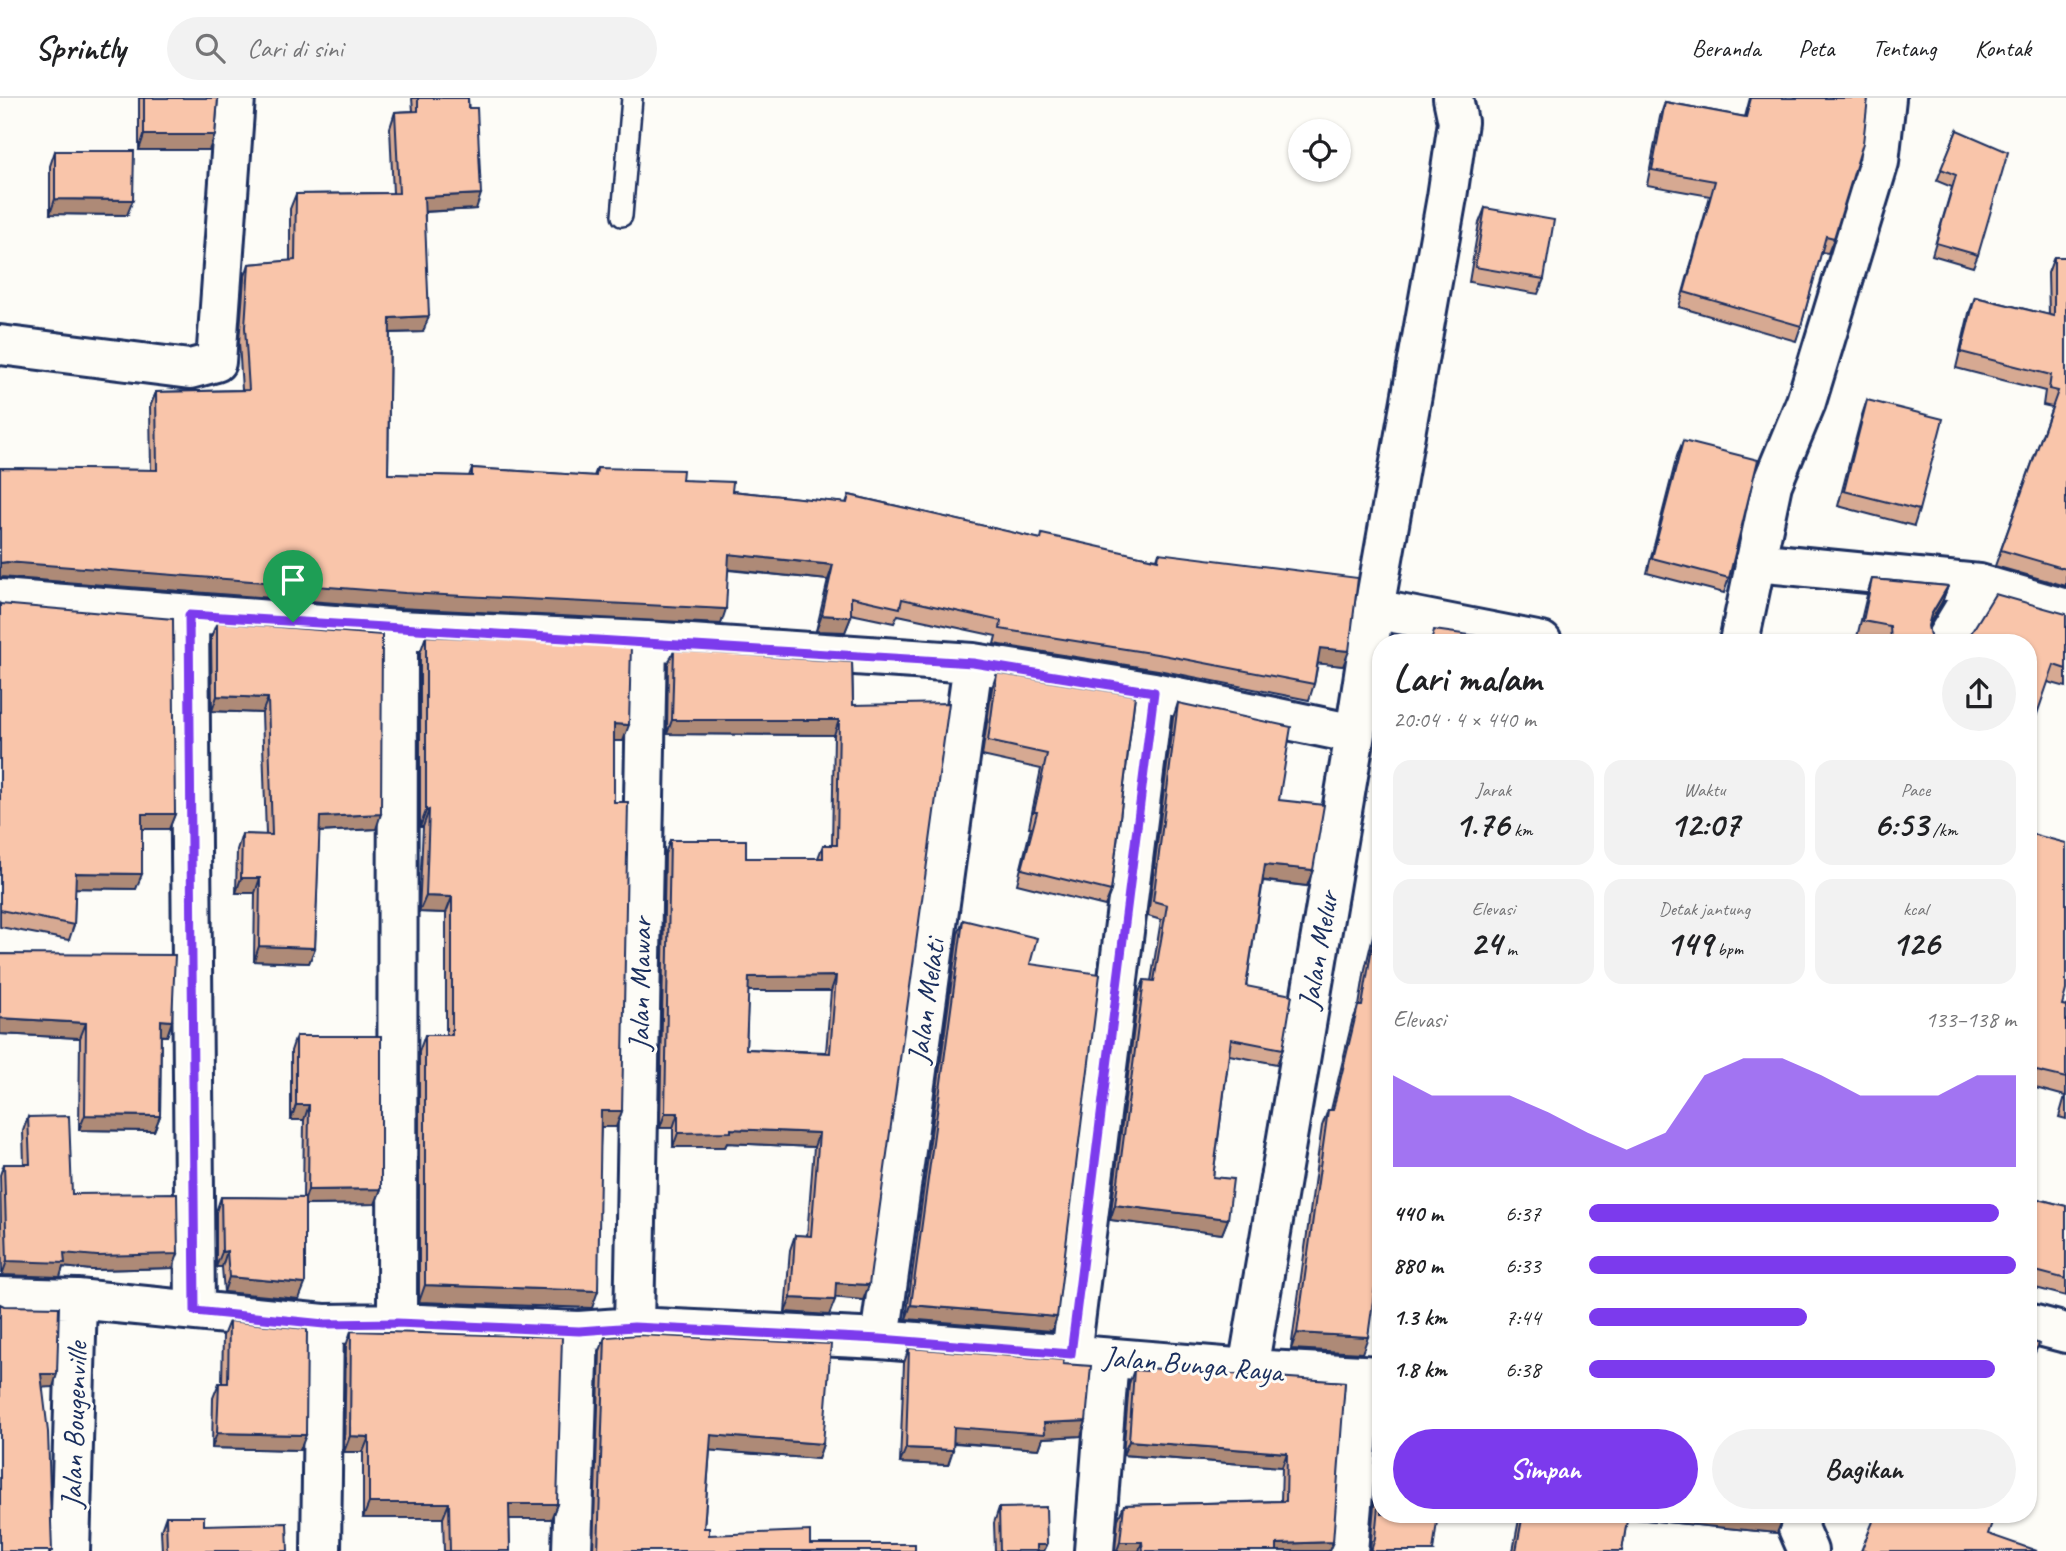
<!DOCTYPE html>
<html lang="id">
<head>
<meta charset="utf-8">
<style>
	:root { --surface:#fff; --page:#f2f2f2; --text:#202124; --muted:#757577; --line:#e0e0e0; --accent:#7c3aed }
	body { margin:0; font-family:Caveat,sans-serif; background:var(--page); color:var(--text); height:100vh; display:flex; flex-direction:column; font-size:26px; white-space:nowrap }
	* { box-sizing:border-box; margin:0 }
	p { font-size:23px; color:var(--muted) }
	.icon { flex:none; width:38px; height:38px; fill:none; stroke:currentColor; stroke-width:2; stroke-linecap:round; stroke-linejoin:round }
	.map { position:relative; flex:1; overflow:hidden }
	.sheet { position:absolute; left:1372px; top:536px; width:665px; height:889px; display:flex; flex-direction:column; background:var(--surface); border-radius:28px; box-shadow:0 2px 5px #0004 }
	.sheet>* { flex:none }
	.tools { position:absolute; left:1288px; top:21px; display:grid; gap:14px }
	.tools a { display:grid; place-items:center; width:63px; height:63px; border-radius:50%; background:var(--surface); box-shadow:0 2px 5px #0004; font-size:35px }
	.pin { position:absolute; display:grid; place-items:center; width:60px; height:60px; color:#fff; margin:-72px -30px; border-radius:50% 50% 50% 0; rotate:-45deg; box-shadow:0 0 7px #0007 }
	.pin .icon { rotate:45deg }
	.round { display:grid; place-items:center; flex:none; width:74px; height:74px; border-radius:37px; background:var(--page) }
	.head { display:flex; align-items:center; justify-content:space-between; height:119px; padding:0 21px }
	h1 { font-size:38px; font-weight:700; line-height:52px }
	.figures { display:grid; grid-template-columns:repeat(3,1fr); gap:10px; height:119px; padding:7px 21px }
	.figures div { display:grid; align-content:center; border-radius:18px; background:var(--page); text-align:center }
	.figures b { font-size:35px; font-weight:700 }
	.figures small { font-size:19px; font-weight:400 }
	.figures p { font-size:19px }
	.chart { height:196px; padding:14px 21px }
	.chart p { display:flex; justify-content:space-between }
	.chart svg { width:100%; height:126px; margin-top:7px; fill:var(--accent); opacity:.7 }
	.cta { display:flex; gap:14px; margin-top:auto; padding:14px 21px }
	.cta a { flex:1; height:80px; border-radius:42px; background:var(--accent); color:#fff; font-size:28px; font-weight:700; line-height:80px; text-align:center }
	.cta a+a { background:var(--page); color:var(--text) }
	ul { padding:0 21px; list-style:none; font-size:23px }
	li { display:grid; grid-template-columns:112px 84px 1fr; align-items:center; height:52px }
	li i { height:18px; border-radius:9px; background:var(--accent) }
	header { display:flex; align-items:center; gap:42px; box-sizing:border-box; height:98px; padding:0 35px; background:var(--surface); border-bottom:2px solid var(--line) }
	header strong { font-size:33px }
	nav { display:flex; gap:38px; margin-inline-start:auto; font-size:24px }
	.search { width:490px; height:63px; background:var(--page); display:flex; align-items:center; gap:18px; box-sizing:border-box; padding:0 24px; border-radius:38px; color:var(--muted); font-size:26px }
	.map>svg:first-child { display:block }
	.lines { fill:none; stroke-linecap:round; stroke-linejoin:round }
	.lane-casing { stroke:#1b2f5e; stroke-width:24 }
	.street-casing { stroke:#1b2f5e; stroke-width:44 }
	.lane { stroke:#fdfcf7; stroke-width:19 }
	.street { stroke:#fdfcf7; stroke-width:38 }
	.wall { fill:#d6a992; stroke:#1b2f5e; stroke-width:2; fill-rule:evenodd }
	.shaded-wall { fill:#ae8a77; stroke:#1b2f5e; stroke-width:2 }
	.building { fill:#f9c5aa; stroke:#1b2f5e; stroke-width:2; fill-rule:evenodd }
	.route-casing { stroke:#fff; stroke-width:14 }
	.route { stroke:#7c3aed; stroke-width:9 }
	.labels { text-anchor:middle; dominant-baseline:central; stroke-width:6; stroke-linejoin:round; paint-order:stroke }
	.street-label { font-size:30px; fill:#1b2f5e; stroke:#fdfcf7 }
</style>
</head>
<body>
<header>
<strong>Sprintly</strong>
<div class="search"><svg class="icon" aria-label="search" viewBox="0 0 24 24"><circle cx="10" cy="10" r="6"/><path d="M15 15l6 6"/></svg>Cari di sini</div>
<nav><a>Beranda</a><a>Peta</a><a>Tentang</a><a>Kontak</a></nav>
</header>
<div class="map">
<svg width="2066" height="1453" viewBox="0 0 2066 1453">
	<rect width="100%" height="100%" fill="#fdfcf7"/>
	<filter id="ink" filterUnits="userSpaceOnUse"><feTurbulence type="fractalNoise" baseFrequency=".0143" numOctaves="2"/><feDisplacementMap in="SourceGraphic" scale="14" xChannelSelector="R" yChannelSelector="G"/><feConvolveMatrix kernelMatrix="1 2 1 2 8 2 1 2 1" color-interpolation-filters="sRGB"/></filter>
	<g filter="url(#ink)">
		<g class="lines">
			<defs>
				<path id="lane" d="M622,118L632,0"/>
				<path id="street" d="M0,247L190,271L216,264L235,0
					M1755,464L1979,486L2066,511
					M0,501L398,532L647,543L973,565L1154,594L1355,636L1248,1271
					M1374,511L1447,99L1458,24L1453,0
					M189,517L195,1213
					M1739,544L1772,386L1806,304L1879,64L1886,0
					M1944,544L1979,486
					M1355,636L1374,511L1542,544
					M0,1199L77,1201L324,1226L397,1225L579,1233L634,1229L880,1241L1248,1271L1381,1278
					M397,1225L398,532
					M2028,1225L2066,1235
					M634,1229L647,543
					M880,1241L973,565
					M1071,1256L1154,594
					M1800,1416L1798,1430L1808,1453
					M70,1453L77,1201
					M321,1453L324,1226
					M572,1453L579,1233
					M1094,1453L1109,1260
					M1348,1453L1363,1279"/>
			</defs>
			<use href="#lane" class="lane-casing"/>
			<use href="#street" class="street-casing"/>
			<use href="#lane" class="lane"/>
			<use href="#street" class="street"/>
		</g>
		<path class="wall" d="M139,0H218L215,37L209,52H139Z
			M412,0H468L476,111L425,114L423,234L390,235L388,376L469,378L472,370L594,378L597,370L682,382L732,393L846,405L849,397L1040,441L1157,461L1159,455L1343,568L1318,565L1314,586L1309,602L1158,572L994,546L996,538L898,517L894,525L851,516V519L845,534L816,533L828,482L728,472L721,526L399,510L0,479V370L151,372L150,309L156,294L242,292L239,244L244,181L249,166L290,163V111L296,96L393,95L390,30L395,14L413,13Z
			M1750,0H1868L1834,140L1828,155L1821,154L1801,228L1796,243L1679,209L1710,98L1647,87L1660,19L1665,4L1745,19Z
			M1957,32L1978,157L1973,169L1932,157L1952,89L1937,83Z
			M55,53L127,117L50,116V68Z
			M1485,110L1544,181L1538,196L1469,184L1479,125Z
			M2054,159H2066V488L1995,468L2052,309L2043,307L2045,293L1956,270L1969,215L1975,199L2049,217L2048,175Z
			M1867,302L1919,412L1914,428L1838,408L1862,317Z
			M1683,343L1729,480L1724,495L1647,475L1677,358Z
			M1872,481L1948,488L1942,504L1928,528L1930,538L1936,544H1884L1857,539L1867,497Z
			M0,506L175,716L169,731H142L136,791L75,790L74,827L69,842L0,829Z
			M2066,516V589L2048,584Z
			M217,524L376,731L319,734L315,850L309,865L254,863L255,795H236L237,752L242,736L266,737L262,615L212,613L211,539Z
			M426,538L623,643H614V704L622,1013L616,1029H601L592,1210L419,1204V954L425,937H446V815L419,814L423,729H420V555Z
			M674,552L852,564L869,1187L863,1202L835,1199L829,1217L785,1214L790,1152L795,1137L807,1138L814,1049L727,1045L725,1049H673V1030H660L665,756L670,742L746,760H818L823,747H832L834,637L667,636L668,566ZM748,893H831L826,954L746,951Z
			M997,575L1135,597L1111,793L1105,808L1017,786L1031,729H1029L1041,671L982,658L992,590Z
			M1178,605L1279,702L1307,788L1263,783L1246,888L1283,951L1277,966L1229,957L1213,1079L1228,1121L1222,1136L1110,1122L1138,897L1144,882L1151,883L1161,822L1148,818L1173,620Z
			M2028,735L2062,907L2066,908V1021L2059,1019L2065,998L2028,988Z
			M1381,805V1146L1362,1255L1291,1251L1322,1028L1328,1012H1331L1352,924L1359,908L1365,871Z
			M963,822L1030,866L1052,1233L906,1221L958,836Z
			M0,856L172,923L167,938H161L160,1018L154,1033L79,1032L80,940L0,936Z
			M296,938L381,1091L375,1106L305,1107L299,1201L224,1194L222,1169H216V1114L221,1099L303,1100L304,1022H291V953Z
			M28,1019L72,1096L173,1170L92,1172L63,1169L60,1179L2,1177L0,1077L4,1066H24L23,1033Z
			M2038,1101L2066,1108V1198L2028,1188V1107L2035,1108Z
			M229,1223L300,1352L212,1350L213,1300L219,1285H222L223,1238Z
			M351,1233L557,1406L551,1421H509L510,1453H444L443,1420H363V1354H344L346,1248Z
			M605,1239L823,1346L818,1361L710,1352L704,1430L709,1437L810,1446L915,1453H593L600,1253Z
			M909,1250L1063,1266L1086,1323L1081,1338L1043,1340L1039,1351L953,1345L948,1367L900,1365L904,1265Z
			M1134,1272L1345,1284L1329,1453H1115L1118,1421L1124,1407L1281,1403L1282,1369L1123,1357L1129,1286Z
			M1381,1328V1416L1433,1453H1370Z
			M999,1410L1047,1447L1044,1453H995L994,1425Z
			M1520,1416H1783V1420L1777,1435L1627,1420L1622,1453H1513Z
			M166,1418L204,1427L288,1453H162L161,1432Z"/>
		<path class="shaded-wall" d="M144,37H215L209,52H139Z
			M481,96L476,111L419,114L424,99Z
			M55,101L133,102L127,117L50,116Z
			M429,218L423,234L384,235L390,220Z
			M729,456L833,467L828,482L724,471Z
			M7,464L726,511L721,526L399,510L0,479V465Z
			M1948,488L1942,504L1925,533L1931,517Z
			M822,517L851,519L845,534L816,533Z
			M1320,550L1349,553L1343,568L1314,565Z
			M217,598L268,600L262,615L212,613Z
			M672,622H839L834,637L667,636Z
			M614,626L629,627L623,643H608Z
			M429,712L423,729H420L426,713Z
			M142,716H175L169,731H136Z
			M381,716L376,731L314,734L320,719Z
			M1265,767L1313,772L1307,788L1260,782Z
			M76,775L142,776L136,791L70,790Z
			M241,780H260L255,795H236Z
			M426,798L452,799L446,815L419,814Z
			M259,848L315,850L309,865L254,863Z
			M836,878L831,893H743L749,879Z
			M0,920L86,925L80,940L0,936Z
			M161,922L172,923L167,938L155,937Z
			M296,1007H309L304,1022H291Z
			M601,1013H622L616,1029H595Z
			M665,1015H678L673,1030H660Z
			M85,1017L160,1018L154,1033L79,1032Z
			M731,1031L819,1035L814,1049L727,1045L725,1049H673L678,1035Z
			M381,1091L375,1106L303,1107L308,1092Z
			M1115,1107L1228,1121L1222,1136L1110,1122Z
			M227,1153L222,1169H216L222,1154Z
			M64,1155L178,1156L173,1170L92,1172L63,1169L60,1179L2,1177L7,1163Z
			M229,1179L305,1186L299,1201L224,1194Z
			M836,1185L869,1187L863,1202L831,1199Z
			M425,1187L598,1193L592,1210L419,1204Z
			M791,1200L835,1202L829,1217L785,1214Z
			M911,1207L1057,1219L1052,1233L906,1221Z
			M1297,1235L1368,1239L1362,1255L1291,1251Z
			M41,1276H57L53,1289L36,1290Z
			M1086,1323L1081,1338L1043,1340L1039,1351L948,1344L954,1329Z
			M217,1335L306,1337L300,1352L212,1350Z
			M711,1337L823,1346L818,1361L706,1352Z
			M350,1338L369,1339L363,1354H344Z
			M1129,1343L1287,1355L1282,1369L1123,1357Z
			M906,1350L953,1352L948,1367L900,1365Z
			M369,1405H449L443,1420H363Z
			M509,1406H557L551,1421H504Z
			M1626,1416H1735L1783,1420L1777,1435L1624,1420Z
			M1120,1444H1142L1139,1453H1117Z
			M1333,1444L1329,1453H1274L1277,1446Z
			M1037,1447H1047L1044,1453H1035Z"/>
		<path class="building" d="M144,0H218L215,37H144Z
			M418,0H468V10H477L481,96L424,99L429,218L390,220L388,376L472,378V370L596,378L597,370L683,372L682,382L733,384L732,393L847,405L849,397L1041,441L1042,436L1158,462L1159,455L1358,480L1349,553L1320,550L1314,586L1163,557L1000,531L1001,523L902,501L900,510L851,499V519L822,517L833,467L729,456L726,511L405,495L7,464L0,465V370L157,372L156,294L249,292L245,229L249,166L295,162L296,96L399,95L395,14L418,13Z
			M1751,0H1868L1863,45L1834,140L1826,138L1801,228L1684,194L1715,83L1652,72L1665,4L1746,19Z
			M1957,32L2008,54L1978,157L1936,145L1956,77L1941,71Z
			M55,53H134L133,102L55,101Z
			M1485,110L1554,122L1544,181L1475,169Z
			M2054,159H2066V471L2001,452L2058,293L2049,291L2051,277L1961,254L1975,199L2054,218Z
			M1867,302L1943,321L1919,412L1844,393Z
			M1683,343L1758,362L1729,480L1652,460Z
			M1872,481L1948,488L1931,517L1928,528L1930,538L1936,544H1891L1890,528L1863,523Z
			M1995,496L2066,516V571L2054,567L2028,642V544H1963L1968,540Z
			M0,506L173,521L175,716H142V776L76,775L74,827L0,812Z
			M217,524L382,537L381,716L320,719L315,850L259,848L260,780H241L242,736L272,737L268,600L217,598Z
			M1434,532L1506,542V544H1431Z
			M426,538L631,547L629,627L614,626V704H628L622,1013H601L598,1193L425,1187V937H452V799L426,798L429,712L426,713Z
			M674,552L852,564L853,607L949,605L869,1187L836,1185L835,1202L791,1200L795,1137L811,1138L819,1035L731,1031V1034L678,1035V1015H665L670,742H746V760H823V747H837L839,622H672ZM836,878L830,955L746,951L749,879Z
			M997,575L1135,597L1111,793L1022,771L1037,714H1034L1047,656L988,643Z
			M1178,605L1291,629L1279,702L1324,707L1313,772L1265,767L1246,888L1292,897L1283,951L1231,941L1213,1079L1233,1081L1228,1121L1115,1107L1144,882L1154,883L1167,807L1153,803Z
			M2028,735L2066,745V892L2062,907L2066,908V980L2028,971Z
			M1381,813V1146L1368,1239L1297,1235L1328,1012H1333L1358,908H1362L1371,855Z
			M963,822L1037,840L1030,866L1100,876L1057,1219L911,1207Z
			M0,856L175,857L172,923L161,922L160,1018L85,1017L86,925L0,920Z
			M296,938H381V1091L308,1092L309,1007H296Z
			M69,1018L72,1096L177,1095L178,1156L97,1158L64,1155L65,1165L7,1163L4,1066H30L28,1019Z
			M221,1099L305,1100V1186L229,1179L227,1153L222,1154Z
			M2038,1101L2066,1108V1181L2028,1171V1107L2036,1109Z
			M0,1206L4,1208L59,1209L57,1276H41L48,1334L52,1453H0Z
			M229,1223L307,1231L306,1337L217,1335L219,1285H228Z
			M351,1233L562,1239L557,1406H509L510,1453H450L449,1405H369V1339L350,1338Z
			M639,1237L831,1246L823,1346L711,1337L704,1430H709V1437L810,1433V1446H915V1453H598L605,1239Z
			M2028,1241L2039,1246L2028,1269Z
			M909,1250L1064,1262L1063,1266L1091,1268L1086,1323L1044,1325L1045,1336L954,1329L953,1352L906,1350Z
			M1148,1270L1345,1284L1333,1444L1277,1446V1453H1143L1142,1444H1120L1124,1407L1286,1403L1287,1355L1129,1343L1134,1272L1147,1273Z
			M1381,1376V1416H1438L1433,1453H1371L1375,1440Z
			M1046,1409L1047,1447H1037V1453H1000L999,1410Z
			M1523,1416H1628L1622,1453H1516Z
			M1735,1416H1783V1420Z
			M1876,1416H1995L1988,1436L2037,1453H1861Z
			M166,1418H204V1427L287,1425L288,1453H167Z"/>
	</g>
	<g class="lines" filter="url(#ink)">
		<defs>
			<path id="route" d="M189,517L973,565L1154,594L1071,1256L880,1241L634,1229L579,1233L397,1225L324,1226L195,1213Z"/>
		</defs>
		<use href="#route" class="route-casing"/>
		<use href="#route" class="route"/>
	</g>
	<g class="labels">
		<g class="street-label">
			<text transform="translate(1318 852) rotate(-80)">Jalan Melur</text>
			<text transform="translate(640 886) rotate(-89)">Jalan Mawar</text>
			<text transform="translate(926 903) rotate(-82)">Jalan Melati</text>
			<text transform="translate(1193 1266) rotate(5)">Jalan Bunga Raya</text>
			<text transform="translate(74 1327) rotate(-88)">Jalan Bougenville</text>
		</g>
	</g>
</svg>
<div class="tools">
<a><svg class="icon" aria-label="locate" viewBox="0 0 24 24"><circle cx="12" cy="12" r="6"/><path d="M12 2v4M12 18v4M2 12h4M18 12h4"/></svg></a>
</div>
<div class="pin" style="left:293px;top:524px;background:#1e9e55"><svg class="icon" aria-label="arrive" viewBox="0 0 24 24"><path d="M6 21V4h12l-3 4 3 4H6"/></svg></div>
<section class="sheet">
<div class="head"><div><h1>Lari malam</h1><p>20:04 · 4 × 440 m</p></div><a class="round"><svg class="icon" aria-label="share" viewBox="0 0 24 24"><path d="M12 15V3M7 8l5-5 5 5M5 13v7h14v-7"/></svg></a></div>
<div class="figures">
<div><p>Jarak</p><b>1.76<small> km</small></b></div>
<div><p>Waktu</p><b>12:07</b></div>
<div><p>Pace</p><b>6:53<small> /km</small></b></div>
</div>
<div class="figures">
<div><p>Elevasi</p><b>24<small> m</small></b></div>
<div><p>Detak jantung</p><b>149<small> bpm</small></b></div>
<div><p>kcal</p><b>126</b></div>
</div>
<div class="chart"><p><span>Elevasi</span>133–138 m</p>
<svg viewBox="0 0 160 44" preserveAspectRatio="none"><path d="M0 44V12L10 19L20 19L30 19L40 25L50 32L60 38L70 32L80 12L90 6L100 6L110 12L120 19L130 19L140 19L150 12L160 12V44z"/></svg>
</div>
<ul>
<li><b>440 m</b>6:37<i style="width:96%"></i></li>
<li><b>880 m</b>6:33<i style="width:100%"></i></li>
<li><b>1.3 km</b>7:44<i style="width:51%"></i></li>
<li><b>1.8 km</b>6:38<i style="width:95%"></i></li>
</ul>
<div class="cta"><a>Simpan</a><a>Bagikan</a></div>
</section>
</div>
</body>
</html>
